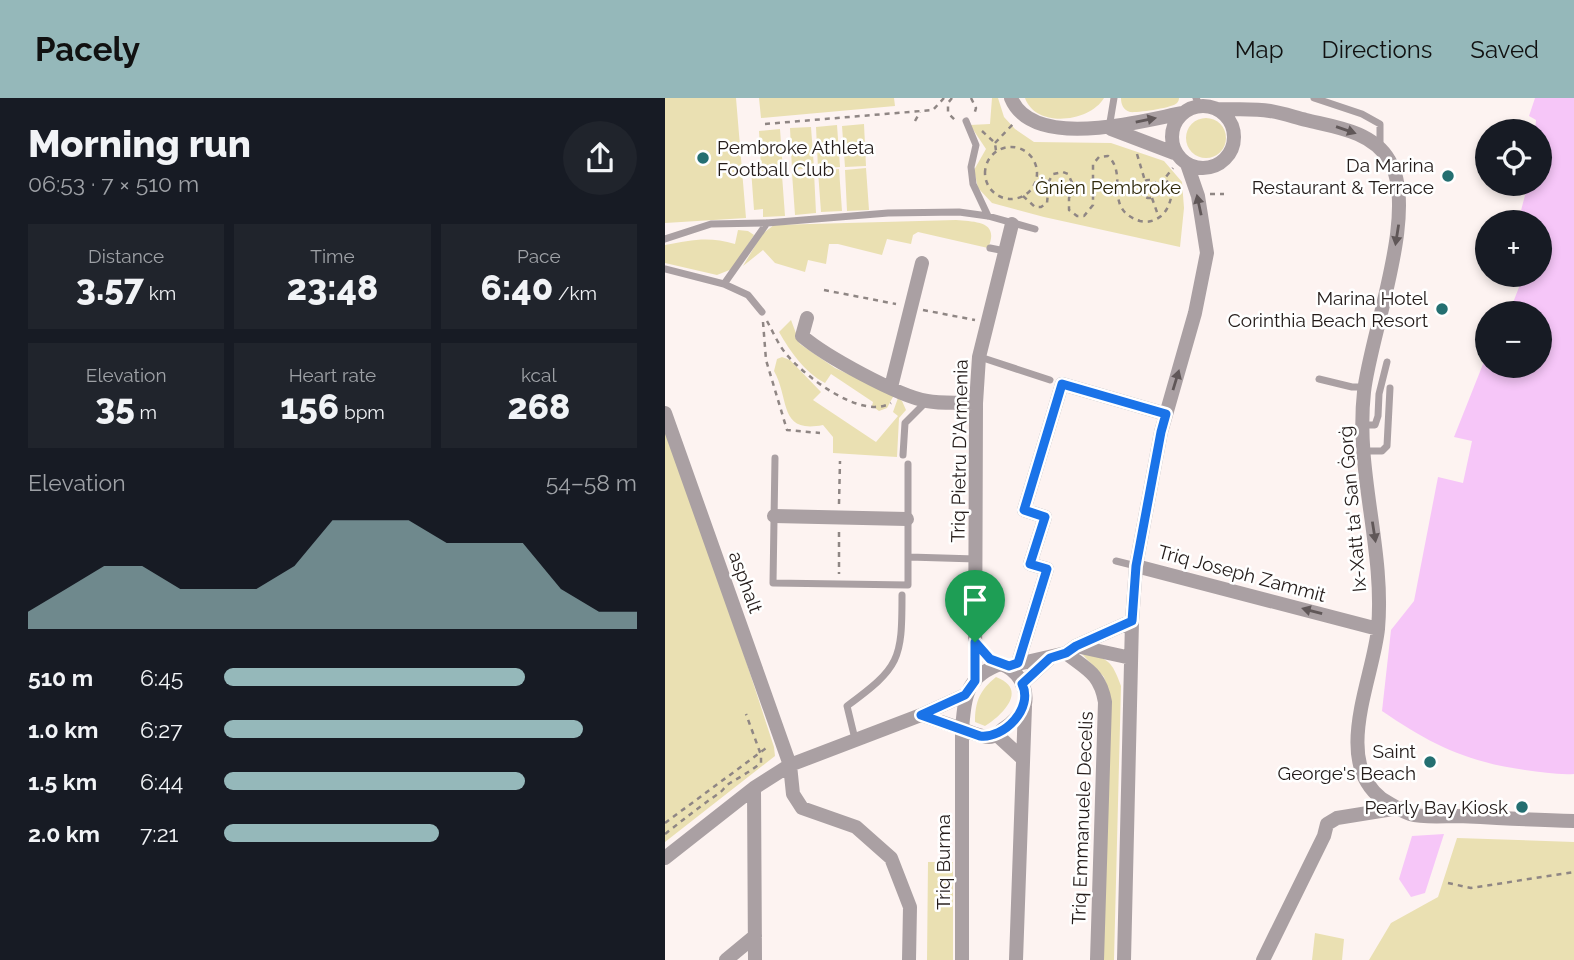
<!DOCTYPE html>
<html lang="en">
<head>
<meta charset="utf-8">
<style>
	:root { --surface:#171b24; --page:#20242c; --text:#f1f3f6; --muted:#9ea1a6; --accent:#95b8ba }
	body { margin:0; font-family:Raleway,sans-serif; background:var(--page); color:var(--text); height:100vh; display:flex; flex-direction:column; font-size:26px; white-space:nowrap }
	* { box-sizing:border-box; margin:0 }
	p { font-size:23px; color:var(--muted) }
	.icon { flex:none; width:38px; height:38px; fill:none; stroke:currentColor; stroke-width:2; stroke-linecap:round; stroke-linejoin:round }
	.map { position:relative; flex:1; overflow:hidden }
	.panel { display:flex; flex-direction:column; background:var(--surface); width:665px }
	.panel>* { flex:none }
	.buttons { position:absolute; left:810px; top:21px; display:grid; gap:14px }
	.buttons a { display:grid; place-items:center; width:77px; height:77px; border-radius:50%; background:var(--surface); box-shadow:0 4px 10px #0003; font-size:35px }
	.pin { position:absolute; display:grid; place-items:center; width:60px; height:60px; color:#fff; margin:-72px -30px; border-radius:50% 50% 50% 0; rotate:-45deg; box-shadow:0 0 7px #0007 }
	.pin .icon { rotate:45deg }
	.round { display:grid; place-items:center; flex:none; width:74px; height:74px; border-radius:37px; background:var(--page) }
	.headline { display:flex; align-items:center; justify-content:space-between; height:119px; padding:0 28px }
	h1 { font-size:38px; font-weight:800; line-height:52px }
	.stats { display:grid; grid-template-columns:repeat(3,1fr); gap:10px; height:119px; padding:7px 28px }
	.stats div { display:grid; align-content:center; border-radius:0px; background:var(--page); text-align:center }
	.stats b { font-size:35px; font-weight:800 }
	.stats small { font-size:19px; font-weight:400 }
	.stats p { font-size:19px }
	.chart { height:196px; padding:14px 28px }
	.chart p { display:flex; justify-content:space-between }
	.chart svg { width:100%; height:126px; margin-top:7px; fill:var(--accent); opacity:.7 }
	ul { padding:0 28px; list-style:none; font-size:23px }
	li { display:grid; grid-template-columns:112px 84px 1fr; align-items:center; height:52px }
	li i { height:18px; border-radius:9px; background:var(--accent) }
	header { display:flex; align-items:center; gap:42px; box-sizing:border-box; height:98px; padding:0 35px; background:var(--accent); color:#111 }
	header strong { font-size:33px }
	nav { display:flex; gap:38px; margin-inline-start:auto; font-size:24px }
	main { display:flex; flex:1; min-height:0 }
	.map>svg:first-child { display:block }
	.green { fill:#eae0b2 }
	.water { fill:#f6c6f8 }
	.lines { fill:none; stroke-linecap:round; stroke-linejoin:round }
	.path { stroke:#8f8684; stroke-width:2.5; stroke-dasharray:5 5; stroke-linecap:butt }
	.lane { stroke:#aaa0a3; stroke-width:7 }
	.street { stroke:#aaa0a3; stroke-width:14 }
	.oneway { fill:#605758 }
	.route-casing { stroke:#fff; stroke-width:14 }
	.route { stroke:#1a73e8; stroke-width:9 }
	.poi-dot { fill:#246f71; stroke:#fff; stroke-width:2.5 }
	.labels { text-anchor:middle; dominant-baseline:central; stroke-width:5; stroke-linejoin:round; paint-order:stroke }
	.poi-label { font-size:19px; fill:#241c1a; stroke:#fff; text-anchor:end }
	.park-label { font-size:19px; fill:#302a0c; stroke:#fff }
	.street-label { font-size:19px; fill:#241c1a; stroke:#fff }
</style>
</head>
<body>
<header>
<strong>Pacely</strong>
<nav><a>Map</a><a>Directions</a><a>Saved</a></nav>
</header>
<main>
<section class="panel">
<div class="headline"><div><h1>Morning run</h1><p>06:53 · 7 × 510 m</p></div><a class="round"><svg class="icon" aria-label="share" viewBox="0 0 24 24"><path d="M12 15V3M7 8l5-5 5 5M5 13v7h14v-7"/></svg></a></div>
<div class="stats">
<div><p>Distance</p><b>3.57<small> km</small></b></div>
<div><p>Time</p><b>23:48</b></div>
<div><p>Pace</p><b>6:40<small> /km</small></b></div>
</div>
<div class="stats">
<div><p>Elevation</p><b>35<small> m</small></b></div>
<div><p>Heart rate</p><b>156<small> bpm</small></b></div>
<div><p>kcal</p><b>268</b></div>
</div>
<div class="chart"><p><span>Elevation</span>54–58 m</p>
<svg viewBox="0 0 160 44" preserveAspectRatio="none"><path d="M0 44V38L10 30L20 22L30 22L40 30L50 30L60 30L70 22L80 6L90 6L100 6L110 14L120 14L130 14L140 30L150 38L160 38V44z"/></svg>
</div>
<ul>
<li><b>510 m</b>6:45<i style="width:73%"></i></li>
<li><b>1.0 km</b>6:27<i style="width:87%"></i></li>
<li><b>1.5 km</b>6:44<i style="width:73%"></i></li>
<li><b>2.0 km</b>7:21<i style="width:52%"></i></li>
</ul>
</section>
<div class="map">
<svg width="909" height="862" viewBox="0 0 909 862">
	<rect width="100%" height="100%" fill="#fdf3f1"/>
	<path class="green" d="M0,0H71L81,120L0,125Z
		M94,0H229L230,8L96,20Z
		M327,0H333L339,19L350,31L369,44L446,45L499,63L517,84L519,110L515,149L379,119L327,105L313,90L309,72L321,51L305,27L325,26Z
		M360,0H439C425,24 371,31 360,0Z
		M456,0H514C514,2 513,4 512,5C508,10 471,15 465,14C458,12 456,6 456,0Z
		M521 40a20 20 0 1 1 40 0a20 20 0 1 1-40 0Z
		M199,26L201,68L180,69L177,28Z
		M172,27L175,69L153,70L151,29Z
		M146,29L149,70L127,72L125,30Z
		M115,31L118,73H96L95,77H117L120,118L98,119V111L89,112L86,71L96,70L94,33Z
		M201,70L204,112L182,113L180,72Z
		M174,71L177,113L156,114L153,73Z
		M149,74L151,115L130,117L127,75Z
		M291,122C311,124 335,123 323,150L253,134L248,137L246,146L222,141L217,157L173,146H164L161,166L143,162L140,174L110,165L98,152L78,168L97,136L109,127Z
		M73,132L83,133L89,137L67,171L52,177L0,165V147C26,142 44,138 70,146Z
		M126,222L135,246L170,270L229,297L222,310L214,313L207,308L208,304L166,276L160,285C139,274 125,253 114,234Z
		M117,259L125,262L156,294L148,302L211,344L233,318L228,314L233,300L237,303L241,312L234,320L232,359L168,355V339L158,327C113,336 125,301 109,273L112,261Z
		M0,328L34,419L109,649L110,658L0,744Z
		M417,556C443,559 447,563 456,588L449,862H436L443,592L439,579Z
		M331,579C363,591 339,616 320,628L310,624C310,603 315,592 331,579Z
		M792,740L909,744V862H704L726,825L773,799Z
		M263,764H288V862H262Z
		M650,835L679,841L677,862H647Z"/>
	<path class="water" d="M870,0H909V676C893,677 877,674 860,672C802,664 765,646 717,613L726,532L749,503L773,379L798,385L807,343L789,339L822,256V268H875V215H844L856,184L855,177H875V124H853L863,86H875V33H870L871,22L864,18Z
		M779,736L760,795L746,799L734,781L747,738Z"/>
	<g class="lines">
		<path class="path" d="M287,0L283,5V15L291,23
			M306,0L311,10L309,17
			M250,23L255,14
			M100,26L268,12L279,0
			M317,33L330,45L331,53
			M330,45L349,25
			M320 75a26 26 0 1 1 52 0a26 26 0 1 1-52 0Z
			M472,56L480,83
			M475 91a9 9 0 1 1 18 0a9 9 0 1 1-18 0Z
			M545,96H559
			M358,98L370,109H376L382,105L384,83L388,76L398,74L403,76L409,89L404,100V112L412,118H419L428,107V66L434,59L443,58C464,77 437,111 475,123C482,125 490,123 496,118C504,111 505,103 508,93L500,80L508,70
			M487,100L494,120
			M159,192L231,206
			M258,212L310,222
			M102,223C108,234 114,248 122,257C141,279 196,322 226,305
			M98,224L101,262L122,332L155,335
			M174,406L175,363
			M174,434V476
			M0,725L104,648
			M0,736C18,722 34,709 53,696C57,694 60,688 65,685C75,679 86,673 96,665V657L81,616
			M783,785L806,790L909,774"/>
		<path class="lane" d="M531,0L535,8
			M649,0L697,16L715,26V49
			M301,23L311,47L306,69L308,86L323,118
			M444,30L449,0
			M0,141L46,126L102,125L223,115L294,114L323,118L370,131
			M325,150L340,153
			M0,171L59,186L83,197L97,214
			M59,186L102,125
			M315,259L385,282
			M654,281L687,289H700
			M698,327H710L713,318L714,296L722,264
			M699,353H717L722,348L725,290
			M238,357L240,325L261,304
			M110,360L108,485L243,487V366
			M244,459L311,461
			M451,463L471,468
			M190,641L182,608C235,569 237,562 237,497"/>
		<path class="street" d="M346,0C368,53 475,23 518,15
			M507 39a31 31 0 1 1 62 0a31 31 0 1 1-62 0Z
			M552,11C569,12 588,10 605,13C617,15 629,19 641,22C670,29 707,33 724,62C755,111 705,237 699,294C690,374 720,451 713,531C708,581 667,663 717,701C725,706 737,713 745,716C759,720 778,718 793,718C832,720 870,722 909,723
			M446,31L509,55
			M142,220L137,238C160,258 233,298 262,303C278,306 296,304 311,305
			M226,289L257,165
			M0,315L125,667L128,696L137,710L191,729L226,760L245,809L244,862
			M109,418L242,421
			M471,468L713,531
			M411,548L466,560
			M401,555C421,571 435,575 440,604L432,862
			M353,565L382,471L365,466L380,419L359,412L397,286L501,316
			M336,566C352,571 363,589 360,606C358,615 346,626 338,631C334,635 330,639 324,639C315,639 305,634 297,631C300,598 301,578 336,566Z
			M348,567L401,555L411,548L467,523
			M310,583L311,305L314,259L347,126
			M357,586L385,560
			M256,617L297,631V862
			M332,637L357,660
			M89,690L90,862
			M0,760L89,690L125,667L256,617L300,597
			M61,862L90,838
			M351,862L360,608
			M459,862L467,523L471,468L496,334L530,215L542,155L533,98L522,66
			M598,862L659,738L662,726L672,720L734,710"/>
	</g>
	<defs><path id="oneway-solid" d="M-6-.8H1V-3.2L6.5 0L1 3.2V.8H-6Z" transform="scale(1.75)"/></defs>
	<g class="oneway">
		<use href="#oneway-solid" transform="translate(481 22) rotate(-12)"/>
		<use href="#oneway-solid" transform="translate(681 32) rotate(19)"/>
		<use href="#oneway-solid" transform="translate(534 107) rotate(-102)"/>
		<use href="#oneway-solid" transform="translate(732 137) rotate(99)"/>
		<use href="#oneway-solid" transform="translate(511 282) rotate(-73)"/>
		<use href="#oneway-solid" transform="translate(709 434) rotate(81)"/>
		<use href="#oneway-solid" transform="translate(647 513) rotate(-165)"/>
	</g>
	<g class="lines">
		<defs>
			<path id="route" d="M397,286L501,316L496,334L471,468L467,523L411,548L401,555L385,560L357,586C369,610 339,641 315,638L256,617L300,597L310,583V544L325,561L344,568L353,565L382,471L365,466L380,419L359,412Z"/>
		</defs>
		<use href="#route" class="route-casing"/>
		<use href="#route" class="route"/>
	</g>
	<g class="poi-dot">
		<circle cx="38" cy="60" r="7"/>
		<circle cx="783" cy="78" r="7"/>
		<circle cx="777" cy="211" r="7"/>
		<circle cx="765" cy="664" r="7"/>
		<circle cx="857" cy="709" r="7"/>
	</g>
	<g class="labels">
		<g class="poi-label">
			<text x="52" y="49" text-anchor="start">Pembroke Athleta<tspan x="52" dy="22">Football Club</tspan></text>
			<text x="769" y="67">Da Marina<tspan x="769" dy="22">Restaurant &amp; Terrace</tspan></text>
			<text x="763" y="200">Marina Hotel<tspan x="763" dy="22">Corinthia Beach Resort</tspan></text>
			<text x="751" y="653">Saint<tspan x="751" dy="22">George's Beach</tspan></text>
			<text x="843" y="709">Pearly Bay Kiosk</text>
		</g>
		<g class="park-label">
			<text x="443" y="89">Ġnien Pembroke</text>
		</g>
		<g class="street-label">
			<text transform="translate(294 353) rotate(-89)">Triq Pietru D'Armenia</text>
			<text transform="translate(687 411) rotate(-95)">Ix-Xatt ta' San Ġorġ</text>
			<text transform="translate(577 475) rotate(15)">Triq Joseph Zammit</text>
			<text transform="translate(81 484) rotate(70)">asphalt</text>
			<text transform="translate(417 720) rotate(-88)">Triq Emmanuele Decelis</text>
			<text transform="translate(278 764) rotate(-90)">Triq Burma</text>
		</g>
	</g>
</svg>
<div class="buttons">
<a><svg class="icon" aria-label="locate" viewBox="0 0 24 24"><circle cx="12" cy="12" r="6"/><path d="M12 2v4M12 18v4M2 12h4M18 12h4"/></svg></a>
<a>+</a>
<a>−</a>
</div>
<div class="pin" style="left:310px;top:544px;background:#1e9e55"><svg class="icon" aria-label="arrive" viewBox="0 0 24 24"><path d="M6 21V4h12l-3 4 3 4H6"/></svg></div>
</div>
</main>
</body>
</html>
